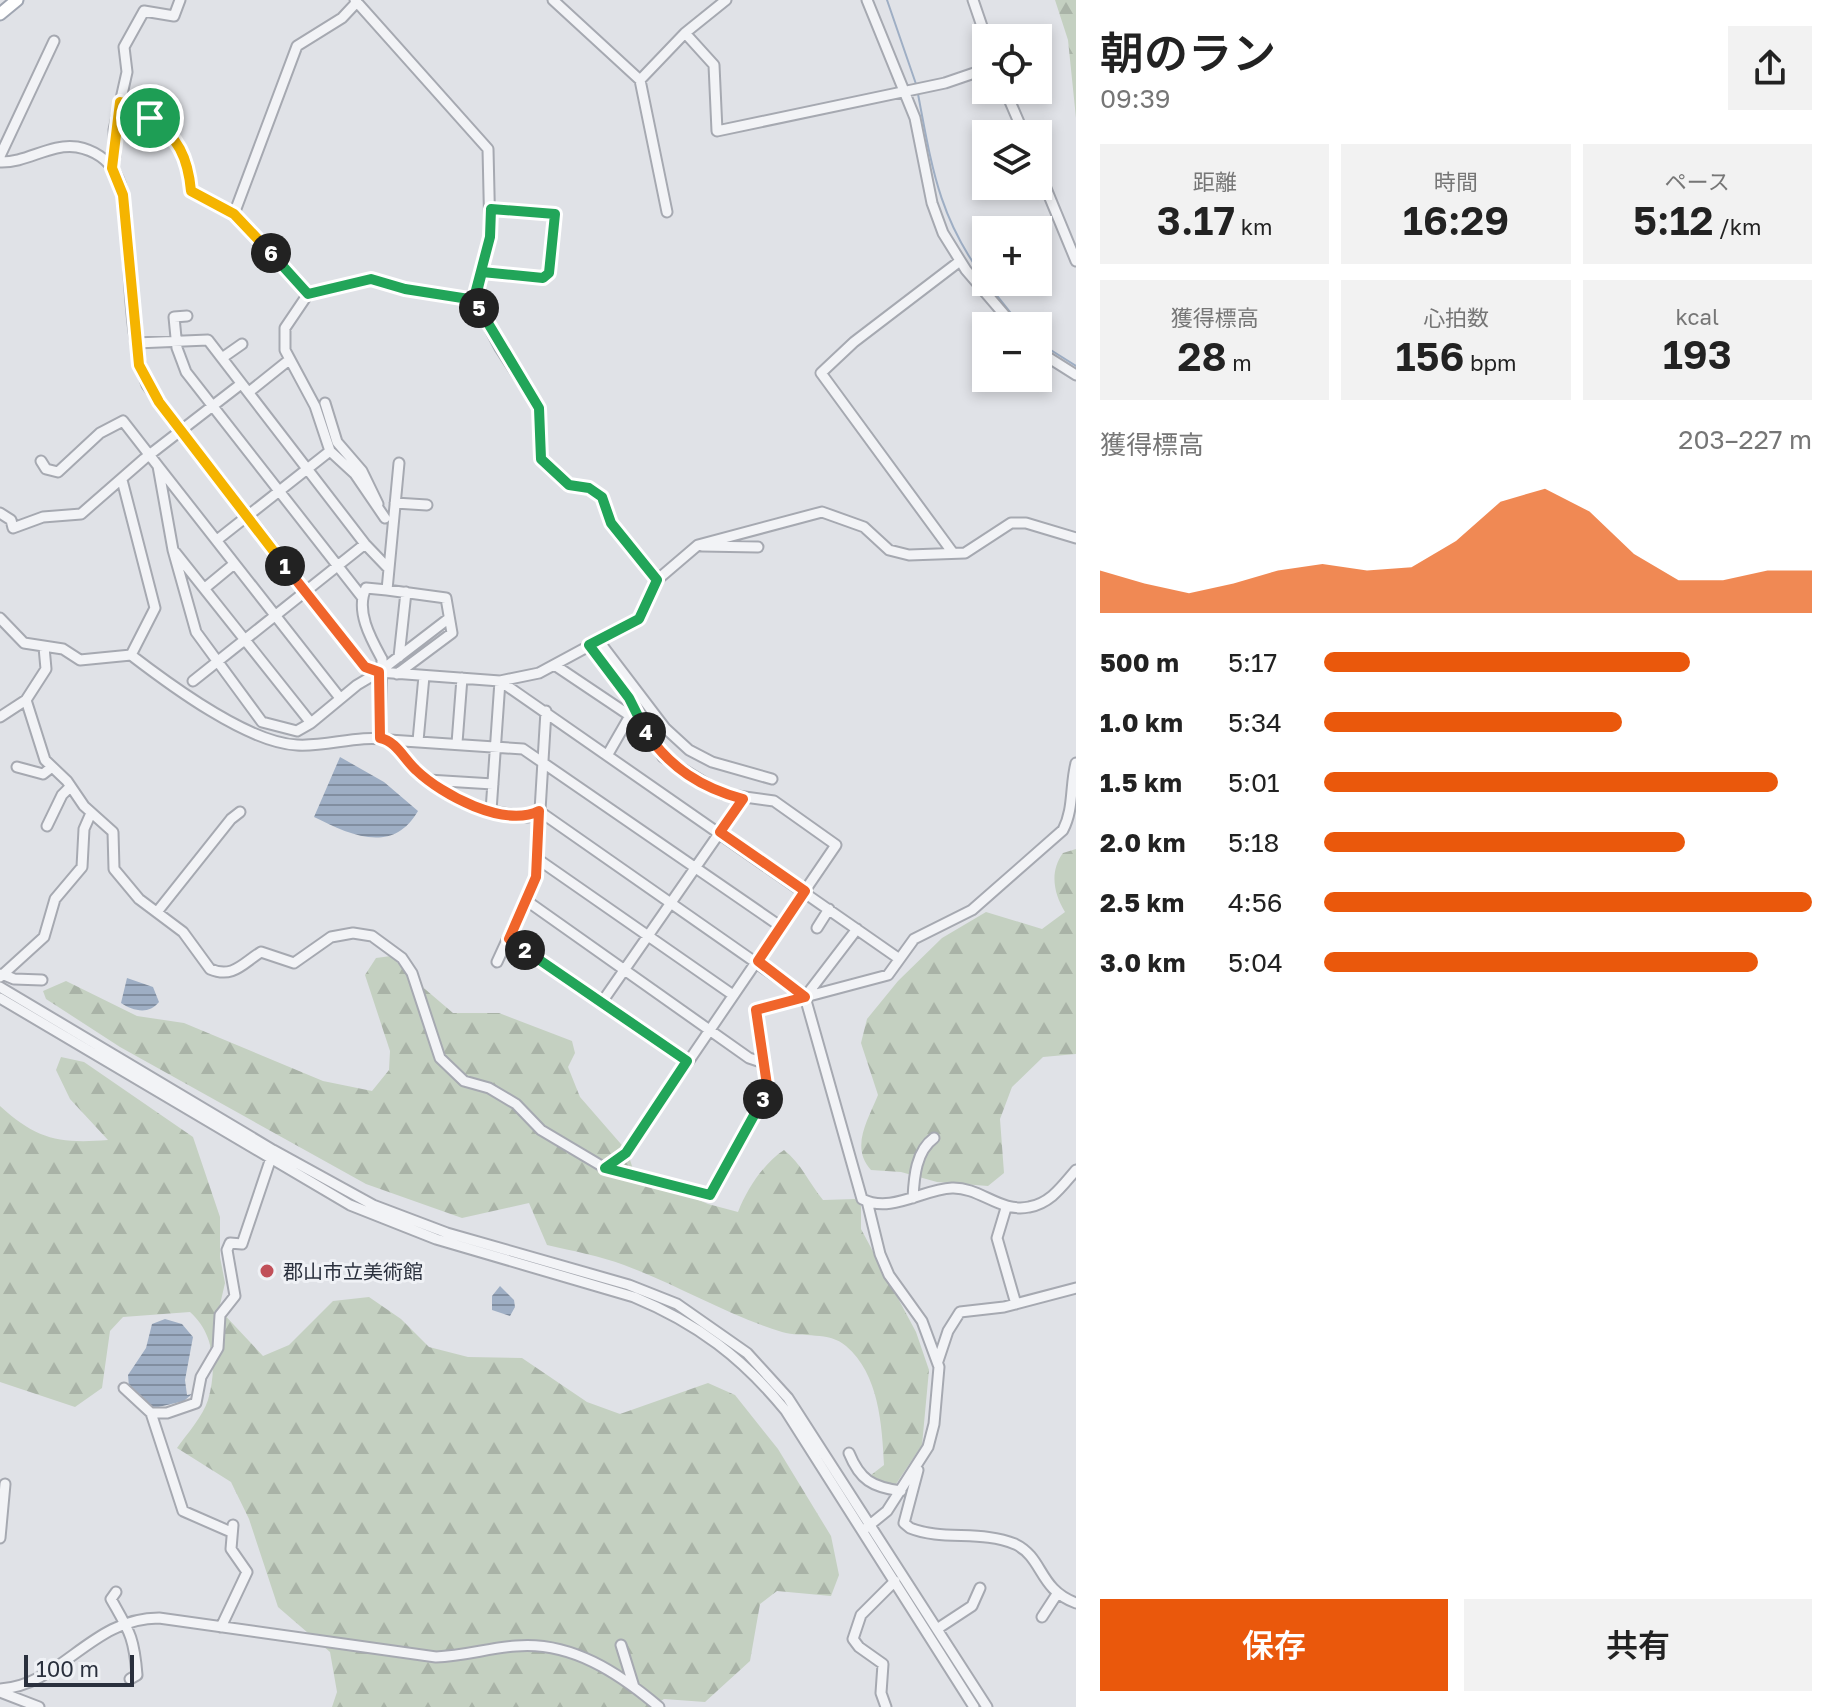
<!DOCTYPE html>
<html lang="ja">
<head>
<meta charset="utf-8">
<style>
	:root { --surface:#fff; --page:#f2f2f2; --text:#222; --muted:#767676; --accent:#ea580c }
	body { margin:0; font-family:"Golos Text","Noto Sans JP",sans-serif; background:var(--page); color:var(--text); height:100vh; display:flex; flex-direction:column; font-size:30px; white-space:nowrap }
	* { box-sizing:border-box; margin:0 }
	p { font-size:26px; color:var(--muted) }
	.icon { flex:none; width:44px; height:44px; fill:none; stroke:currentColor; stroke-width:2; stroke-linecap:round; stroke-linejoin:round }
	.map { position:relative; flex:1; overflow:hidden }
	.details { display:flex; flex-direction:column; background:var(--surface); width:760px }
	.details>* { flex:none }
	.tools { position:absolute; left:972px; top:24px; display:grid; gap:16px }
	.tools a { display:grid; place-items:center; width:80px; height:80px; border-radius:0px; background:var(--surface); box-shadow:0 4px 12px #0003; font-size:40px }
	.scale { position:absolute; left:24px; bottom:20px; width:110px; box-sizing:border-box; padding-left:8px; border:4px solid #2a303d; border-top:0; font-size:22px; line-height:28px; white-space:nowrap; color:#2a303d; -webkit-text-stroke:6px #eff1f5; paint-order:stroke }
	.pin { position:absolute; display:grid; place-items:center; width:68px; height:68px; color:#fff; margin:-34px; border:4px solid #fff; border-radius:50%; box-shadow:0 2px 8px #0007 }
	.km { position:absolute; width:40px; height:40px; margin:-20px; border-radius:50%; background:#222; color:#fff; font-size:22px; line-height:40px; text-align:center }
	.round { display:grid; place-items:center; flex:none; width:84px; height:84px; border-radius:0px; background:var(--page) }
	.summary { display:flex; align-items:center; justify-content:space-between; height:136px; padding:0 24px }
	h1 { font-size:44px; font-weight:600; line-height:60px }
	.stats { display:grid; grid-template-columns:repeat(3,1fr); gap:12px; height:136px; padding:8px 24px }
	.stats div { display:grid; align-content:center; border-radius:0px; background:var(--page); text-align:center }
	.stats b { font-size:40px; font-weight:600 }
	.stats small { font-size:22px; font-weight:400 }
	.stats p { font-size:22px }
	.chart { height:224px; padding:16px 24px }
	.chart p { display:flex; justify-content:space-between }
	.chart svg { width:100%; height:144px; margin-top:8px; fill:var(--accent); opacity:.7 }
	.action { display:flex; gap:16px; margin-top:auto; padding:16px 24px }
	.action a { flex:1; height:92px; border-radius:0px; background:var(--accent); color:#fff; font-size:32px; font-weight:600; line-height:92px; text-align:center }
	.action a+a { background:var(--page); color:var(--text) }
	ul { padding:0 24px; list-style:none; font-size:26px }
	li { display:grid; grid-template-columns:128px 96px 1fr; align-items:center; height:60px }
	li i { height:20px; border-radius:10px; background:var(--accent) }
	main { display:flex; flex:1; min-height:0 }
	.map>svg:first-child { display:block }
	.forest { fill:url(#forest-firs) }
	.water { fill:url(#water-rules) }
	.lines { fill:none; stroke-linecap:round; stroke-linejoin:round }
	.stream { stroke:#9eaec4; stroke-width:2 }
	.minor-casing { stroke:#a6a9b1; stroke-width:13 }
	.major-casing { stroke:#a0a6b2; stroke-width:15 }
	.minor { stroke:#f2f3f6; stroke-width:9 }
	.major { stroke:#fff; stroke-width:11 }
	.split-1-casing { stroke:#fff; stroke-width:16 }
	.split-2-casing { stroke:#fff; stroke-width:16 }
	.split-3-casing { stroke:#fff; stroke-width:16 }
	.split-4-casing { stroke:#fff; stroke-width:16 }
	.split-5-casing { stroke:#fff; stroke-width:16 }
	.split-6-casing { stroke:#fff; stroke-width:16 }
	.split-7-casing { stroke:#fff; stroke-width:16 }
	.split-1 { stroke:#f5b400; stroke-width:10 }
	.split-2 { stroke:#f0652b; stroke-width:10 }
	.split-3 { stroke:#22a559; stroke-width:10 }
	.split-4 { stroke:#f0652b; stroke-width:10 }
	.split-5 { stroke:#22a559; stroke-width:10 }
	.split-6 { stroke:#22a559; stroke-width:10 }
	.split-7 { stroke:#f5b400; stroke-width:10 }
	.poi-dot { fill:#c15059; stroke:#eff1f5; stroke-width:3 }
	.labels { text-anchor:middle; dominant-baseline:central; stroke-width:6; stroke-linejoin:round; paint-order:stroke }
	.poi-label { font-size:20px; fill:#2a303d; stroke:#eff1f5; text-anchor:start }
</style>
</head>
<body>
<main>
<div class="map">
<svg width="1076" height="1707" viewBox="0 0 1076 1707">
	<defs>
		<pattern id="forest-firs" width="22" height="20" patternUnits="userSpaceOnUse" patternTransform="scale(2)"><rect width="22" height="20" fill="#c4d0c1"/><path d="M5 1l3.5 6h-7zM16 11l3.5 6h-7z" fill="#a9b3a7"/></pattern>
		<pattern id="water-rules" width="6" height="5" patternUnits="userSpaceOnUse" patternTransform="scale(2)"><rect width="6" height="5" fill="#9eaec4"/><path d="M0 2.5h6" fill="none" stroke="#818ea0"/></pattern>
	</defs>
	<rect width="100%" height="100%" fill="#e0e2e7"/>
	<path class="forest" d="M1055,0H1076V118L1068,40Z
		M1076,849V1054L1043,1057L1012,1087L1000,1119L1004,1173L988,1186L937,1182L901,1172L871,1170C850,1147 868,1120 878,1095L861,1043L867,1019L898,981L942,938L986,912L1042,929L1065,912C1054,894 1049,872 1063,853Z
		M391,956L412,978L453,1013H499L572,1041L575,1053L568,1067L580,1097L627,1151L634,1172L708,1204L738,1212C747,1189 763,1164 784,1150C801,1163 809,1183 823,1200L855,1199L861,1206V1229L916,1332L929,1370L922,1445L896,1484L872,1479L871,1475L884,1465C882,1425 879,1374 846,1346C829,1331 803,1338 782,1332C727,1315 678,1285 624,1265C600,1256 573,1251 547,1245L529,1203L462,1218L366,1184L120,1047L46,999L43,991L66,981L137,1016L184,1023L323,1081L372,1091L389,1070L390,1051L365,975L376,958Z
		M61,1057L84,1062L193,1137L220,1217V1257L225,1283L219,1309L263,1356L289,1345L333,1301L369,1297L401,1319L429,1347L468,1357L522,1358L587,1402L620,1414L708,1383L735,1395L778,1449L831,1536L839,1575L831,1596L777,1591L760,1604L750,1661L705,1702L664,1699L651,1707H332L337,1692L330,1652L278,1607L249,1519L231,1482L177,1448C187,1434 203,1416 208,1400C217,1369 215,1334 190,1312L123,1317L110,1331L102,1388L75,1407L0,1382V1106C36,1139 59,1144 108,1140L70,1099L56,1070Z"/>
	<path class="water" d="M340,757L384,782L418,811C392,856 349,834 314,817Z
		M127,978L153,987L159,1002C149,1015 133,1011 121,1003Z
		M500,1286L514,1300L515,1307L510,1316L492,1310V1296Z
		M165,1319L182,1324L193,1337L185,1380L187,1395L192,1394L184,1401L154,1408L129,1387L128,1375L146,1348L152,1324Z"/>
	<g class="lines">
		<path class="stream" d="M887,0L916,84
			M918,94C932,168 939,219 986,281
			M987,283L1021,326
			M1038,342L1076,366"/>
		<defs>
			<path id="minor" d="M355,0L488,149L490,237L475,300
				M553,0L640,80L667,212
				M867,0L915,118L932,203L943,233L966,270L1014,326
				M973,0L986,38
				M685,33L714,65L717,131L945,83L986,69
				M640,80L685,33L726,0
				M1005,90L1024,134
				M120,102C164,126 186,138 191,191L234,214L308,294L371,279L405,289L475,300L500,348L539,408L541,459L569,485L589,488L602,497L611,523L657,580
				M0,156L54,41
				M0,162C27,163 50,143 77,147C93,150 108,159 116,174C126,192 124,213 126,234C131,283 129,338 147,385L365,667L379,672L500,681L539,673L639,619L657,580L698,545L822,512L864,527L889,550L909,555L965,553L1011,523H1026L1076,538
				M112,168L115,156L114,130L127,72L124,47L144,11L174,16L180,0
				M1038,169L1076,261
				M234,214L297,46L342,18L357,2
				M482,272L543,278L549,273L555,214L491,209
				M308,294L285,328V350L315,406L330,451L355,474L385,518
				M187,316L174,317L177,348L186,372L362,597
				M136,343L208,340L365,544L388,568
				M1038,351L1076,375
				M222,358L242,344
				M249,392L289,360
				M325,403L337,442L362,471L378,504
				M41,461L46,469L58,472L100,433L123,421L158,466L173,550L196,632L262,722L297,731L311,723
				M158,466L340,698
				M122,480L155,608L131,655
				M395,503L427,505
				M0,513L11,520L13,528L43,517L81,514L144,459L241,384
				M217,540L330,451
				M702,546L758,547
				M175,552L311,723L357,685L379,672L448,619
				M953,553L821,373L854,342L960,261
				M205,588L234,564
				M0,618L24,643L63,649L80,660L131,655C170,685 248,743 297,745C328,747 359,734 389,740C417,772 448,804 491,811
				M598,640L665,728L689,750L712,762L772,779
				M589,645L629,698L663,757L723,794L774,801L836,845L626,1153L605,1168
				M44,647L46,669L26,700L45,760L67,781L84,806L113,832L114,869L139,899L183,932L210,969C233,979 243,963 261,952L294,963L331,937L353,933L372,936L402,958L412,973L440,1058L464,1081L489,1088L516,1104L541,1130L605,1168L710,1195L767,1089L756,1010L888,975L914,939L972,910L1063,830C1074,809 1070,786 1076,763
				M399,657L406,592
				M556,666L629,715
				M397,674L452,633L446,598L387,590L399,463
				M193,681L365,544
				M500,681L898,958
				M500,681L491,811L528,817L539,811
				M0,717L26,700
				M380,738L382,659C371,639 355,611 366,588L387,590
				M389,740L523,749L780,926
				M418,741L424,676
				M457,743L462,678
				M608,754L631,714
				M17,767L43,774L52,767
				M428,780L493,784
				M539,811L805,997L862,1199C891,1214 923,1189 952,1188C980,1187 1000,1213 1029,1207C1051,1203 1062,1186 1076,1170
				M47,826L62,795L70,787
				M539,860L733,995
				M527,901L749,1058L764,1063
				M157,912L231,819L240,812
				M817,928L829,909
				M509,939L687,1061
				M497,962L536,877L546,711
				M2,974L14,979L42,980
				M0,977L44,937L55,899L82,867L84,829L91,813
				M0,987L273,1150L373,1205L447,1233L629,1285L677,1304L747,1353L788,1398L987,1707
				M805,997L857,929
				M0,998L350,1205L436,1239L634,1297C697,1323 743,1358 786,1411L974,1707
				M602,1002L743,799
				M913,1198C914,1177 916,1151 934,1138
				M1006,1208L997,1238L1016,1304
				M938,1361L948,1331L960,1312L1004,1307L1076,1288
				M124,1388L151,1413L183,1511L231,1532
				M151,1413H167L196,1403L201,1377L218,1348L220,1315L235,1296L227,1250L230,1243L242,1244L271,1158
				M849,1453C860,1480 872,1487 901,1491
				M918,1470L904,1523L910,1528C942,1541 982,1530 1015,1544C1044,1558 1038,1589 1076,1603
				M866,1528L887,1511L928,1447L934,1424L939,1367L922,1321L889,1275L880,1254L867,1201
				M0,1538L5,1484
				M116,1592L111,1599C129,1631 134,1636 137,1675L130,1679
				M1042,1617L1057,1594
				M221,1627L247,1572L231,1549L233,1525
				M937,1629L972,1606L980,1588
				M621,1645L634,1687
				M0,1689C62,1685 91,1618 159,1618L436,1657C464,1656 489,1648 516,1646C571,1641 619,1673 659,1707
				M0,1692L39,1707
				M886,1707L881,1693L883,1664L859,1647L853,1639L861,1615L895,1581"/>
			<path id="major" d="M0,14L17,0"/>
		</defs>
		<use href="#minor" class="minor-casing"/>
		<use href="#major" class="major-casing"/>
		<use href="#minor" class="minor"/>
		<use href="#major" class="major"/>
	</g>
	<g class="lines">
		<defs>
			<path id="split-1" d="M150,118L120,102L112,168L123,195L139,365L159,402L285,566"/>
			<path id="split-2" d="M285,566L365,667L379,672L380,738C396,741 404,759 416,770C442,795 504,828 539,811L536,877L509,939L525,950"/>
			<path id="split-3" d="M525,950L687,1061L626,1153L605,1168L710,1195L763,1099"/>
			<path id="split-4" d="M646,732C670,768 702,788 743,799L720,832L805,891L758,961L805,997L756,1010L767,1085L763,1099"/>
			<path id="split-5" d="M479,308L539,408L541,459L569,485L589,488L602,497L611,523L657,580L639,619L589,645L629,698L646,732"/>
			<path id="split-6" d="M271,253L308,294L371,279L405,289L475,300L482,272L543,278L549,273L555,214L491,209L490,237L475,294L479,308"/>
			<path id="split-7" d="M150,118C178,136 188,158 191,191L234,214L271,253"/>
		</defs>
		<use href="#split-1" class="split-1-casing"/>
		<use href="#split-2" class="split-2-casing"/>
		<use href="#split-3" class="split-3-casing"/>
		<use href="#split-4" class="split-4-casing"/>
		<use href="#split-5" class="split-5-casing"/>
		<use href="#split-6" class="split-6-casing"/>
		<use href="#split-7" class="split-7-casing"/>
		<use href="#split-1" class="split-1"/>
		<use href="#split-2" class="split-2"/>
		<use href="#split-3" class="split-3"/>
		<use href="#split-4" class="split-4"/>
		<use href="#split-5" class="split-5"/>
		<use href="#split-6" class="split-6"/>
		<use href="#split-7" class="split-7"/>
	</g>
	<circle class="poi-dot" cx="267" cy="1271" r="8"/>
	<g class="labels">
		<g class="poi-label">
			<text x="283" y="1271">郡山市立美術館</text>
		</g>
	</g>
</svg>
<div class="tools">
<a><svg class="icon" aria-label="locate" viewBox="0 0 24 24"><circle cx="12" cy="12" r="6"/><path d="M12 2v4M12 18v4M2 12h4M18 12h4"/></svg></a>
<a><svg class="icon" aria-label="layers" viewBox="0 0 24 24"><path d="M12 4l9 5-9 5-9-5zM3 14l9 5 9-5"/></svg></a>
<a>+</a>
<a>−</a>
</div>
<div class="scale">100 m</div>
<div class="pin" style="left:150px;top:118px;background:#1e9e55"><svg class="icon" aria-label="arrive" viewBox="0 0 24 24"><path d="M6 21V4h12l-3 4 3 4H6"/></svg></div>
<b class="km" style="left:285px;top:566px">1</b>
<b class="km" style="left:525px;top:950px">2</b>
<b class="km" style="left:763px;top:1099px">3</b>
<b class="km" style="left:646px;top:732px">4</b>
<b class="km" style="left:479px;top:308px">5</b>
<b class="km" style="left:271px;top:253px">6</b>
</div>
<section class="details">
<div class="summary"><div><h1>朝のラン</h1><p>09:39</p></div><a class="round"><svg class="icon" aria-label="share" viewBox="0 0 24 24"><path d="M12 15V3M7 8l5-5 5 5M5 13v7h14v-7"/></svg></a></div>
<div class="stats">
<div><p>距離</p><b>3.17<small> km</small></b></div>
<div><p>時間</p><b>16:29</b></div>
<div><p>ペース</p><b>5:12<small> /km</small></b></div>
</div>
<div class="stats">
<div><p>獲得標高</p><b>28<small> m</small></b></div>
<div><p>心拍数</p><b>156<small> bpm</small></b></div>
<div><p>kcal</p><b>193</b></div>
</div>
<div class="chart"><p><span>獲得標高</span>203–227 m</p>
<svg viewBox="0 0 160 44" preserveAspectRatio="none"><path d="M0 44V31L10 35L20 38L30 35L40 31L50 29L60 31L70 30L80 22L90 10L100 6L110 13L120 26L130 34L140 34L150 31L160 31V44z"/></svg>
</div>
<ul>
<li><b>500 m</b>5:17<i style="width:75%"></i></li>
<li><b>1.0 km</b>5:34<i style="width:61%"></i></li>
<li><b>1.5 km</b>5:01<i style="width:93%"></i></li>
<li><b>2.0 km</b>5:18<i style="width:74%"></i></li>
<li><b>2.5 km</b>4:56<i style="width:100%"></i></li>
<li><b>3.0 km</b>5:04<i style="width:89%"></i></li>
</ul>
<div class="action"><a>保存</a><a>共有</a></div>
</section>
</main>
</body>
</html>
